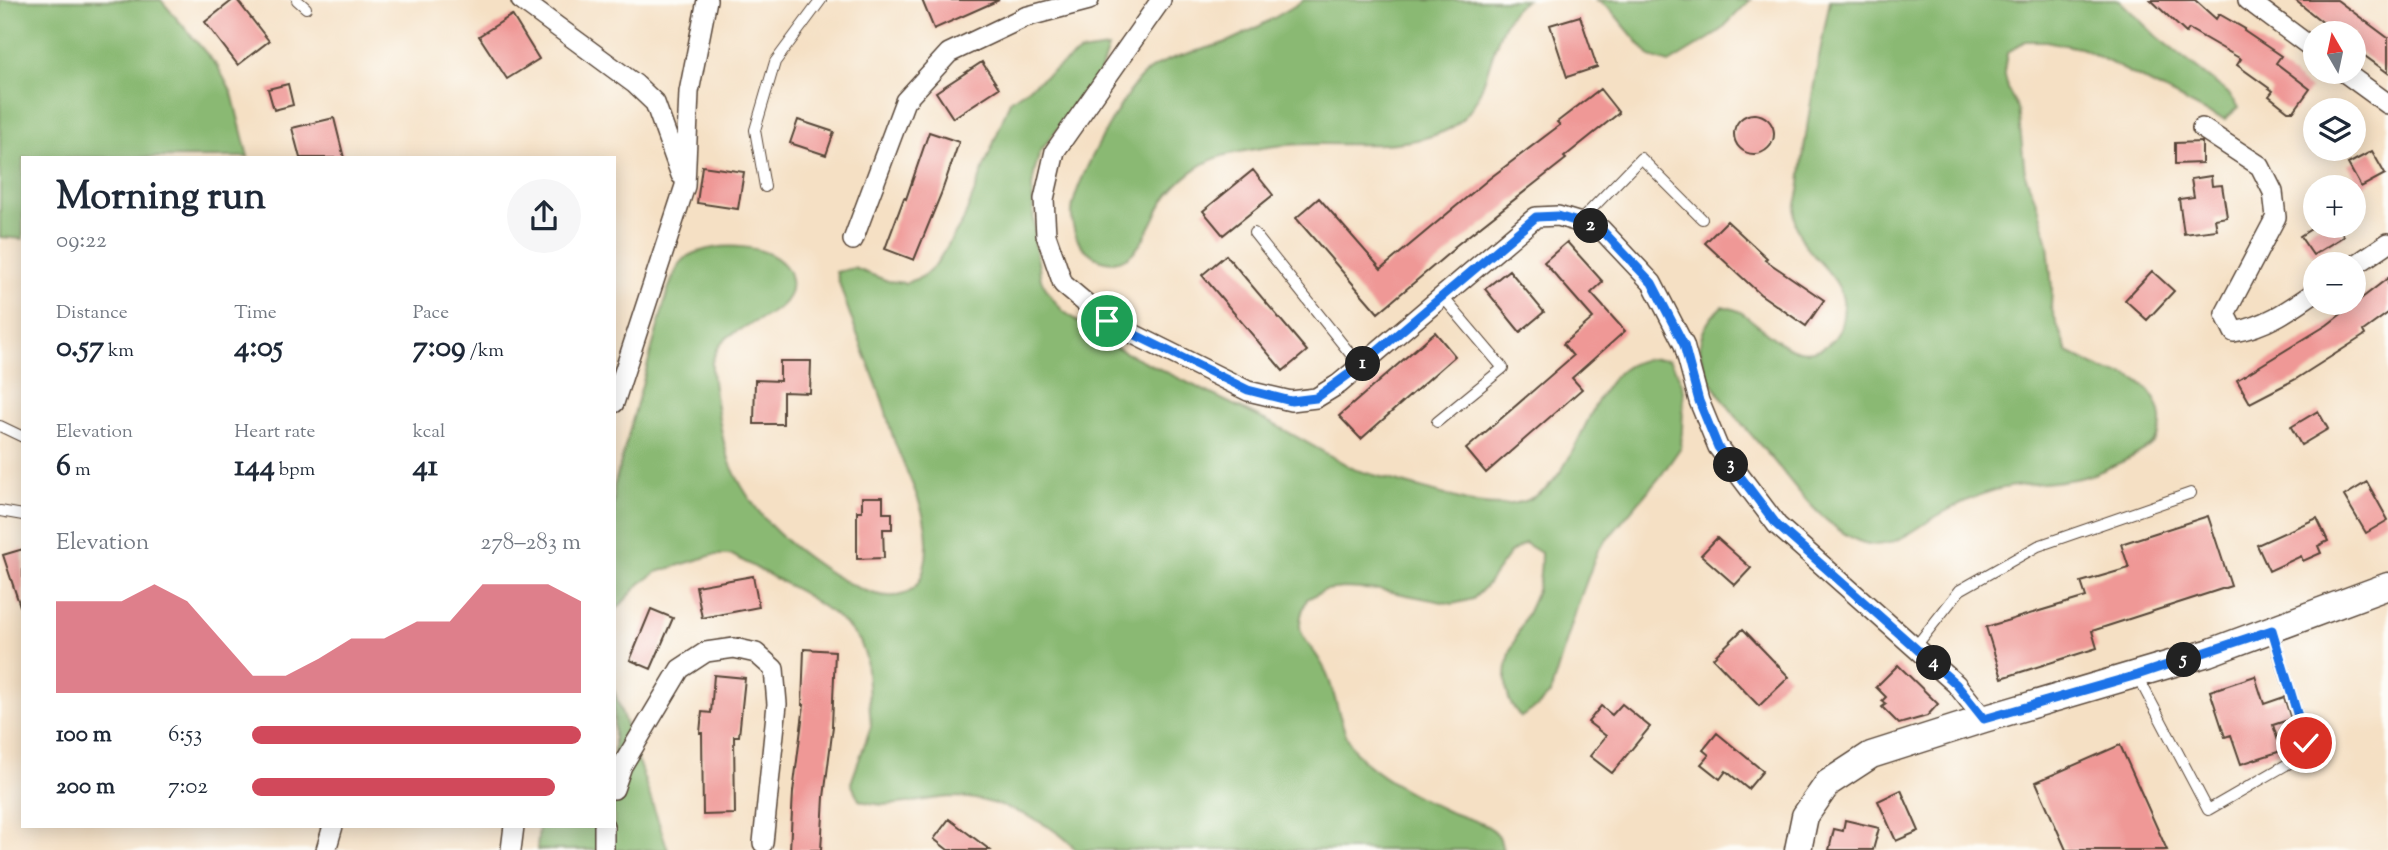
<!DOCTYPE html>
<html lang="en">
<head>
<meta charset="utf-8">
<style>
	:root { --surface:#fff; --page:#f6f6f7; --text:#1f2937; --muted:#747a83; --accent:#d1495b }
	body { margin:0; font-family:"Sorts Mill Goudy",serif; background:var(--page); color:var(--text); height:100vh; display:flex; flex-direction:column; font-size:26px; white-space:nowrap }
	* { box-sizing:border-box; margin:0 }
	p { font-size:23px; color:var(--muted) }
	.icon { flex:none; width:38px; height:38px; fill:none; stroke:currentColor; stroke-width:2; stroke-linecap:round; stroke-linejoin:round }
	.map { position:relative; flex:1; overflow:hidden }
	.side { position:absolute; left:21px; top:156px; width:595px; height:672px; display:flex; flex-direction:column; background:var(--surface); border-radius:0px; box-shadow:0 4px 18px #0003 }
	.side>* { flex:none }
	.needle { width:46px; rotate:351deg }
	.fabs { position:absolute; left:2303px; top:21px; display:grid; gap:14px }
	.fabs a { display:grid; place-items:center; width:63px; height:63px; border-radius:50%; background:var(--surface); box-shadow:0 4px 18px #0003; font-size:35px }
	.pin { position:absolute; display:grid; place-items:center; width:60px; height:60px; color:#fff; margin:-30px; border:4px solid #fff; border-radius:50%; box-shadow:0 2px 7px #0007 }
	.km { position:absolute; width:35px; height:35px; margin:-18px; border-radius:50%; background:#222; color:#fff; font-size:19px; line-height:35px; text-align:center }
	.round { display:grid; place-items:center; flex:none; width:74px; height:74px; border-radius:37px; background:var(--page) }
	.overview { display:flex; align-items:center; justify-content:space-between; height:119px; padding:0 35px }
	h1 { font-size:38px; font-weight:700; line-height:52px }
	.stats { display:grid; grid-template-columns:repeat(3,1fr); gap:10px; height:119px; padding:7px 35px }
	.stats div { display:grid; align-content:center }
	.stats b { font-size:30px; font-weight:700 }
	.stats small { font-size:19px; font-weight:400 }
	.stats p { font-size:19px }
	.chart { height:196px; padding:14px 35px }
	.chart p { display:flex; justify-content:space-between }
	.chart svg { width:100%; height:126px; margin-top:7px; fill:var(--accent); opacity:.7 }
	ul { padding:0 35px; list-style:none; font-size:23px }
	li { display:grid; grid-template-columns:112px 84px 1fr; align-items:center; height:52px }
	li i { height:18px; border-radius:9px; background:var(--accent) }
	.map>svg:first-child { display:block }
	.forest { fill:#8ab973; stroke:#627248; stroke-width:2 }
	.building { fill:#ef9896 }
	.lines { fill:none; stroke-linecap:round; stroke-linejoin:round }
	.lane-casing { stroke:#574537; stroke-width:12 }
	.street-casing { stroke:#574537; stroke-width:22 }
	.secondary-casing { stroke:#574537; stroke-width:29 }
	.lane { stroke:#fff; stroke-width:10 }
	.street { stroke:#fff; stroke-width:19 }
	.secondary { stroke:#fff; stroke-width:26 }
	.route-casing { stroke:#fff; stroke-width:14 }
	.route { stroke:#1a73e8; stroke-width:9 }
</style>
</head>
<body>
<div class="map">
<svg width="2388" height="850" viewBox="0 0 2388 850">
	<rect width="100%" height="100%" fill="#fdfcf7"/>
	<filter id="ink" filterUnits="userSpaceOnUse"><feTurbulence type="fractalNoise" baseFrequency=".0143" numOctaves="2"/><feDisplacementMap in="SourceGraphic" scale="14" xChannelSelector="R" yChannelSelector="G"/><feConvolveMatrix kernelMatrix="1 2 1 2 8 2 1 2 1" color-interpolation-filters="sRGB"/></filter>
	<filter id="wash" filterUnits="userSpaceOnUse"><feTurbulence type="fractalNoise" baseFrequency=".00686" numOctaves="4" result="noise"/><feDisplacementMap in="SourceGraphic" scale="28" xChannelSelector="R" yChannelSelector="G"/><feGaussianBlur stdDeviation="1.57" result="paint"/><feColorMatrix in="noise" values="0 0 0 0 0 0 0 0 0 0 0 0 0 0 0 0 0 1.4 0 .05"/><feComposite in="paint" operator="in"/></filter>
	<g filter="url(#wash)">
		<rect width="100%" height="100%" fill="#f5e0c4"/>
		<path class="forest" d="M0,0H161L218,67L232,93L248,157L23,158V239L0,237Z
			M1304,0H1526C1483,25 1498,107 1445,131C1399,152 1338,141 1288,145C1269,146 1249,150 1230,154C1203,159 1178,180 1163,202C1151,221 1141,259 1114,262C1103,263 1094,257 1086,250C1076,242 1071,225 1072,212C1073,186 1123,94 1142,76C1164,55 1202,52 1229,41C1256,29 1280,15 1304,0Z
			M1597,0H1750L1718,33L1669,63L1650,57L1611,10Z
			M1830,0H2119L2157,37L2228,93L2239,107L2225,119L2208,113L2084,49L2046,41H2025L2007,53L2004,72L2009,92L2018,108L2025,174L2039,209L2048,244L2052,288L2051,307L2067,352C2080,358 2092,365 2105,371C2112,373 2119,373 2126,375C2144,381 2159,399 2161,418C2163,441 2146,450 2128,459C2110,467 2093,476 2074,479C2048,484 2020,483 1995,490C1974,496 1956,505 1937,516C1911,531 1889,555 1856,540C1825,525 1803,497 1783,472C1763,447 1741,425 1722,398C1698,363 1688,338 1722,306C1729,308 1736,309 1742,313C1763,327 1791,362 1820,349C1831,344 1839,334 1842,322C1853,274 1806,264 1796,225C1792,211 1799,197 1800,184C1806,122 1818,61 1830,0Z
			M1108,48L1095,88L1061,124L1040,152L1035,169L1032,187L1035,243L1041,280L1050,295L1062,310L1106,343L1277,426L1356,470L1474,503C1491,505 1509,507 1527,500C1592,475 1584,344 1669,360L1679,375L1684,392L1681,447L1660,477L1598,550L1578,604L1550,694L1537,707L1521,717C1517,712 1511,706 1509,699C1497,663 1522,628 1535,596C1540,583 1541,567 1541,553L1525,543L1510,553L1486,586L1473,599L1453,604L1381,590L1344,588L1325,590L1307,599C1290,637 1307,636 1323,666C1340,697 1337,738 1366,763C1388,782 1418,797 1445,810C1459,817 1489,822 1498,835C1501,838 1501,846 1503,850H1076C1053,821 992,798 955,797C921,797 892,812 859,800L851,783L871,726L866,658L860,641L847,626L832,613L801,592L732,555H713L657,572L640,584L614,612V487L668,290C673,278 678,261 690,255C716,242 771,242 788,270C790,272 790,277 791,280C797,318 733,321 718,348C716,352 713,358 712,362C711,380 722,439 728,457C736,481 758,514 777,532C803,557 906,638 924,569C936,522 911,485 895,443C890,429 887,415 883,402C868,359 848,316 836,272L854,268L888,281L905,283L922,277L936,264L963,221L1010,101L1080,52Z
			M614,690L668,850H537L539,826H614Z"/>
		<g id="blocks">
			<path class="building" d="M233,0H237L269,41L238,65L205,22Z
				M922,0H999L934,29Z
				M2151,0H2195L2216,19L2219,14L2245,29L2244,31L2281,56L2276,63L2310,89L2294,111H2288L2269,96L2273,91L2237,65L2241,59L2189,29L2186,33Z
				M2295,0H2337L2388,38V73L2354,48V33H2336Z
				M512,15L539,59L507,79L479,36Z
				M1580,16L1597,67L1567,77L1550,25Z
				M982,62L999,88L953,118L936,92Z
				M288,84L293,105L274,110L268,89Z
				M1600,89L1619,113L1564,157L1566,159L1454,247L1455,248L1378,313L1296,218L1319,198L1381,269L1490,178L1560,125L1557,122Z
				M1734 134a20 20 0 1 1 40 0a20 20 0 1 1-40 0Z
				M334,118L344,158H300L292,128Z
				M798,120L834,132L826,155L790,143Z
				M929,132L959,142L941,194L914,260L885,249L904,198L906,199Z
				M2202,142V163L2175,164V143Z
				M2372,151L2385,174L2361,187L2348,164Z
				M702,166L744,172L738,209L697,203Z
				M1253,170L1273,195L1223,235L1203,211Z
				M2211,176L2212,186L2222,185L2227,217L2215,219L2217,230L2184,234L2179,199L2194,197L2191,179Z
				M1727,221L1767,258L1765,260L1824,300L1806,326L1760,294L1705,243Z
				M2316,226H2337L2344,236L2313,255L2300,236Z
				M1567,242L1603,282L1591,293L1625,331L1572,378L1582,389L1486,473L1466,449L1573,356L1563,344L1593,318L1544,262Z
				M1226,255L1307,351L1283,371L1202,275Z
				M1509,270L1544,312L1520,332L1485,289Z
				M2152,271L2174,291L2147,320L2125,300Z
				M2388,278V313L2363,331L2365,335L2296,379L2250,403L2237,380L2327,325Z
				M1435,332L1455,356L1361,439L1339,416Z
				M780,361H811L810,393L783,392V424H754L755,380L780,381Z
				M2318,411L2328,429L2301,445L2291,427Z
				M2367,482L2388,520L2366,533L2344,496Z
				M862,497H883V513H892V529H883L884,558L857,559V511H862Z
				M2208,516L2231,586L2092,631L2097,648L2002,678L1986,627L2086,597L2081,582L2129,568L2121,544Z
				M2317,518L2328,541L2318,546L2321,553L2303,561L2301,556L2269,571L2257,545Z
				M1717,538L1751,568L1735,585L1701,555Z
				M23,549V605L20,606L3,555Z
				M753,576L759,607L702,618L696,586Z
				M651,609L673,618L651,669L630,660Z
				M1743,629L1789,677L1759,706L1713,658Z
				M804,649L835,651L832,726H833L824,797L821,850H790L793,792L804,705H802Z
				M1898,665L1938,704L1927,716L1899,724L1882,707L1886,704L1882,701L1886,697L1876,687Z
				M714,675L745,678L739,736H734L735,814L703,815L702,733H700L702,712L711,713Z
				M2255,676L2264,704L2284,697L2291,719L2273,725L2281,751L2241,764L2231,735L2225,737L2210,691Z
				M1622,704L1650,727L1612,773L1590,756L1606,736L1588,722L1601,706L1612,715Z
				M1717,733L1763,771L1748,789L1726,771L1720,779L1701,764L1709,755L1703,750Z
				M2120,745L2167,850H2066L2036,782Z
				M1901,790L1919,831L1896,841L1878,801Z
				M949,819L990,850H948L934,839Z
				M1845,820L1879,828L1873,850H1829L1834,829L1843,831Z"/>
		</g>
	</g>
	<g filter="url(#ink)">
		<use href="#blocks" fill-opacity="0" stroke="#574537" stroke-width="2"/>
		<g class="lines">
			<defs>
				<path id="lane" d="M297,0L306,8
					M765,187L755,130L775,62L821,0
					M1580,221L1641,158L1702,219
					M1254,233L1360,366
					M1437,422L1503,368L1442,296
					M0,426L23,437
					M0,511L23,515
					M1916,646L1960,590L2038,546L2191,493
					M2137,675L2208,810L2298,758L2306,743L2272,631"/>
				<path id="street" d="M521,0L635,84L655,103L681,175
					M1161,0L1055,151L1044,199L1046,235L1063,284L1107,321L1248,391L1291,401L1316,398L1339,384L1536,217L1558,216L1601,229L1652,283L1684,345L1699,401L1718,447L1777,525L1956,684L1984,719
					M2248,0L2315,50
					M2344,72L2388,104
					M2202,128L2260,166L2273,192L2276,217L2225,314L2234,332C2267,326 2289,310 2315,292
					M853,240L905,101L949,53L1025,17L1089,0
					M2354,266L2388,243
					M614,403L685,186L689,92L707,0
					M614,789L622,766L680,669L706,652L734,648L756,653L774,669L777,704L763,843
					M326,850L333,826
					M511,850L514,826
					M604,850V826"/>
				<path id="secondary" d="M1798,850L1805,816L1828,783L1871,755L1984,719L2208,653L2388,586"/>
			</defs>
			<use href="#lane" class="lane-casing"/>
			<use href="#street" class="street-casing"/>
			<use href="#secondary" class="secondary-casing"/>
			<use href="#lane" class="lane"/>
			<use href="#street" class="street"/>
			<use href="#secondary" class="secondary"/>
		</g>
	</g>
	<g class="lines" filter="url(#ink)">
		<defs>
			<path id="route" d="M1107,321L1248,390L1291,401L1316,398L1360,366L1536,217L1558,216L1601,229L1652,283L1684,345L1699,401L1718,447L1777,525L1956,684L1984,719L2137,675L2272,630L2306,743"/>
		</defs>
		<use href="#route" class="route-casing"/>
		<use href="#route" class="route"/>
	</g>
</svg>
<div class="fabs">
<a><svg class="needle" viewBox="-14 -14 28 28"><path d="M0-13l5 13h-10z" fill="#e53935"/><path d="M0 13l5-13h-10z" fill="#747a83"/></svg></a>
<a><svg class="icon" aria-label="layers" viewBox="0 0 24 24"><path d="M12 4l9 5-9 5-9-5zM3 14l9 5 9-5"/></svg></a>
<a>+</a>
<a>−</a>
</div>
<div class="pin" style="left:1107px;top:321px;background:#1e9e55"><svg class="icon" aria-label="arrive" viewBox="0 0 24 24"><path d="M6 21V4h12l-3 4 3 4H6"/></svg></div>
<div class="pin" style="left:2306px;top:743px;background:#d93025"><svg class="icon" aria-label="check" viewBox="0 0 24 24"><path d="M5 12l5 5 9-10"/></svg></div>
<b class="km" style="left:1363px;top:364px">1</b>
<b class="km" style="left:1591px;top:226px">2</b>
<b class="km" style="left:1731px;top:465px">3</b>
<b class="km" style="left:1934px;top:663px">4</b>
<b class="km" style="left:2184px;top:660px">5</b>
<section class="side">
<div class="overview"><div><h1>Morning run</h1><p>09:22</p></div><a class="round"><svg class="icon" aria-label="share" viewBox="0 0 24 24"><path d="M12 15V3M7 8l5-5 5 5M5 13v7h14v-7"/></svg></a></div>
<div class="stats">
<div><p>Distance</p><b>0.57<small> km</small></b></div>
<div><p>Time</p><b>4:05</b></div>
<div><p>Pace</p><b>7:09<small> /km</small></b></div>
</div>
<div class="stats">
<div><p>Elevation</p><b>6<small> m</small></b></div>
<div><p>Heart rate</p><b>144<small> bpm</small></b></div>
<div><p>kcal</p><b>41</b></div>
</div>
<div class="chart"><p><span>Elevation</span>278–283 m</p>
<svg viewBox="0 0 160 44" preserveAspectRatio="none"><path d="M0 44V12L10 12L20 12L30 6L40 12L50 25L60 38L70 38L80 32L90 25L100 25L110 19L120 19L130 6L140 6L150 6L160 12V44z"/></svg>
</div>
<ul>
<li><b>100 m</b>6:53<i style="width:100%"></i></li>
<li><b>200 m</b>7:02<i style="width:92%"></i></li>
</ul>
</section>
</div>
</body>
</html>
